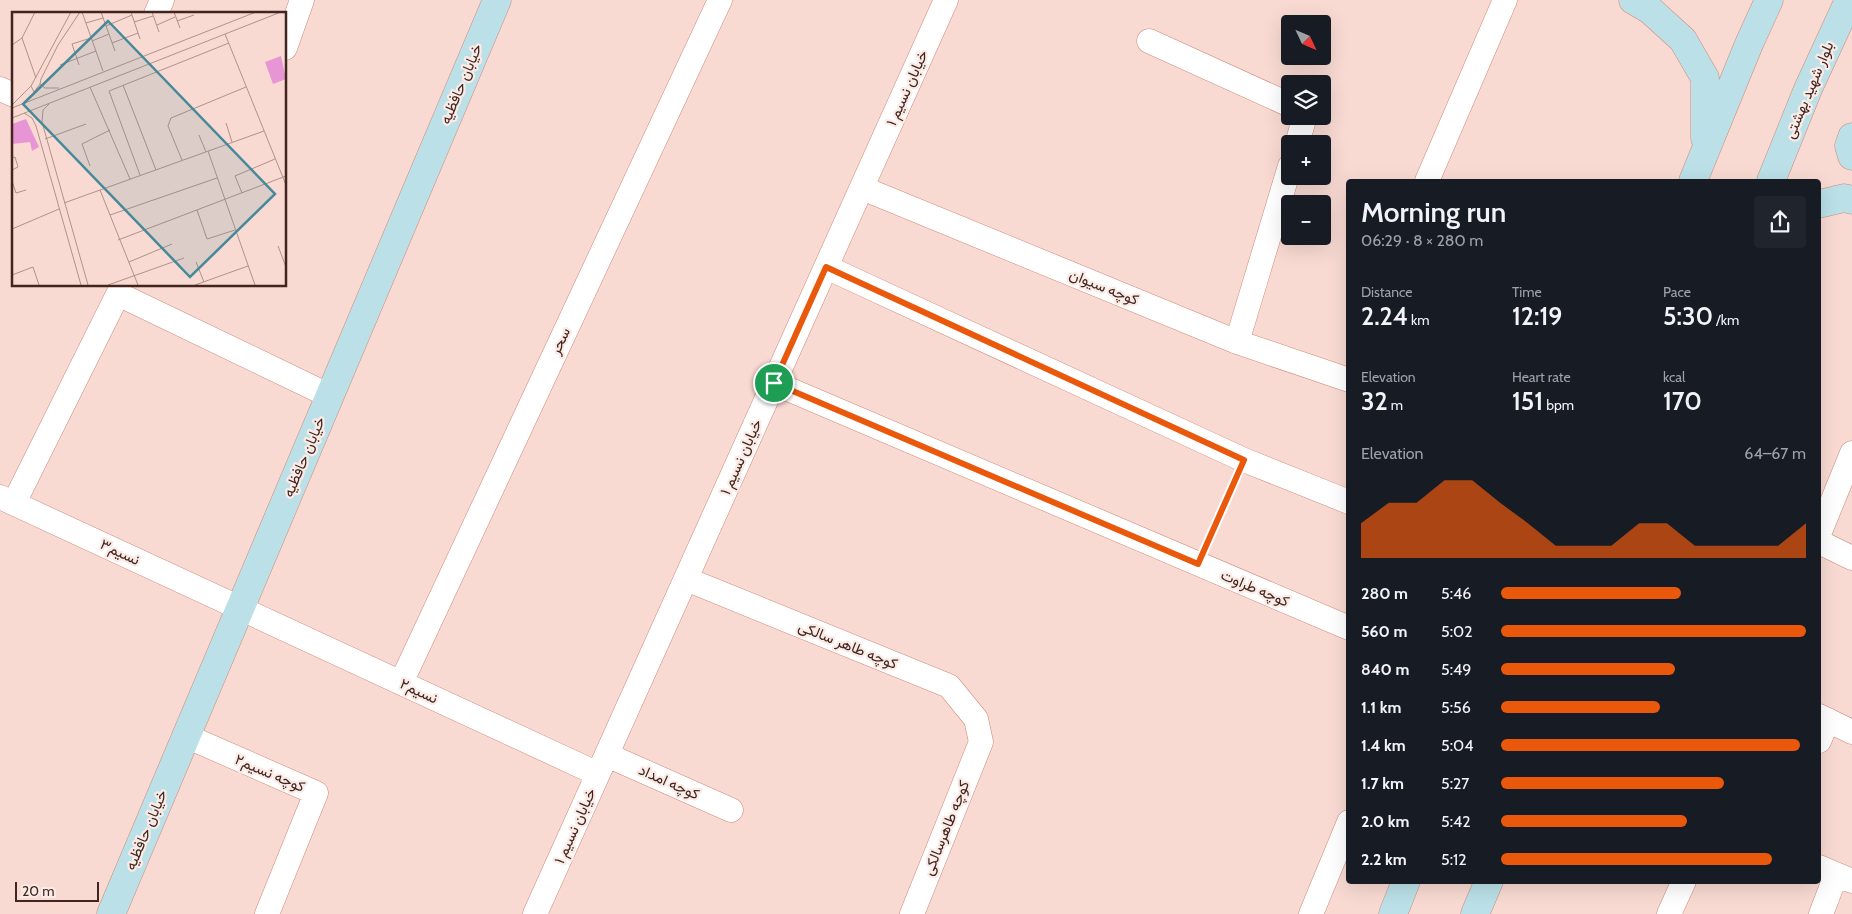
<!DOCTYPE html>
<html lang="en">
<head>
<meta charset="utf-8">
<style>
	:root { --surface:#171b24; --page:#20242c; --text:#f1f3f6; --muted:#9ea1a6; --accent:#ea580c }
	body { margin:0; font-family:Cabin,Vazirmatn,sans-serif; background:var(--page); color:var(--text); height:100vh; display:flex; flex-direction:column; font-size:19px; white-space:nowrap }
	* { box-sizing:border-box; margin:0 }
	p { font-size:16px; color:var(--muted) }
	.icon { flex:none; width:28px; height:28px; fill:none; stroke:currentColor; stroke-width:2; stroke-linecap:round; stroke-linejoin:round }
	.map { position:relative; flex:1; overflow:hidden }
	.details { position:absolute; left:1346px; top:179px; width:475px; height:705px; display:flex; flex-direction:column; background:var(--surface); border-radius:5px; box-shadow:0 5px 20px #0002 }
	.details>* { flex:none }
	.needle { width:32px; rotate:134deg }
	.buttons { position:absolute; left:1281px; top:15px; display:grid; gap:10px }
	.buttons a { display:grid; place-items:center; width:50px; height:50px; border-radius:5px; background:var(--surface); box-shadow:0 5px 20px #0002; font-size:25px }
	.scale { position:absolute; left:15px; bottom:12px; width:84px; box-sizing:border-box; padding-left:5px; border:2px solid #41251e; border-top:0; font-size:14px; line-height:18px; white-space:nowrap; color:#41251e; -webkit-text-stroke:4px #faebe7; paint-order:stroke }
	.pin { position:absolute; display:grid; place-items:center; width:42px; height:42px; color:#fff; margin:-21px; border:2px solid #fff; border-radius:50%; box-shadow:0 1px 5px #0007 }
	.round { display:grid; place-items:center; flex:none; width:52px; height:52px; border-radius:5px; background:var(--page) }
	.overview { display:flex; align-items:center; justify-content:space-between; height:85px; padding:0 15px }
	h1 { font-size:28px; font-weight:600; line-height:38px }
	.stats { display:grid; grid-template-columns:repeat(3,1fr); gap:8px; height:85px; padding:5px 15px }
	.stats div { display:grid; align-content:center }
	.stats b { font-size:25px; font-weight:600 }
	.stats small { font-size:14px; font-weight:400 }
	.stats p { font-size:14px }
	.chart { height:140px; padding:10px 15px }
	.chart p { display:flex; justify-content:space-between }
	.chart svg { width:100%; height:90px; margin-top:5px; fill:var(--accent); opacity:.7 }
	ul { padding:0 15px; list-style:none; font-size:16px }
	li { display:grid; grid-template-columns:80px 60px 1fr; align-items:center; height:38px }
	li i { height:12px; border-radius:6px; background:var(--accent) }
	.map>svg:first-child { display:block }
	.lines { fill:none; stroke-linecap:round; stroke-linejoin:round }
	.street-casing { stroke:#cf8a79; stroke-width:25 }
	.secondary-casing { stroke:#cf8a79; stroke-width:29 }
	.path { stroke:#b4978f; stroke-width:3; stroke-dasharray:4 4; stroke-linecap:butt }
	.street { stroke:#fff; stroke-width:24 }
	.secondary { stroke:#bbe0e7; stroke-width:28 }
	.route-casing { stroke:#fff; stroke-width:10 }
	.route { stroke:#ea580c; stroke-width:6 }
	.labels { text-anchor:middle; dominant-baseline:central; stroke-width:4.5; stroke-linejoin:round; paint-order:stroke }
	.street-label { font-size:15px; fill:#41251e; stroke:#faebe7 }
	.inset-road { fill:none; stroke:#af928a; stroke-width:1 }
	.view { fill:#468999; fill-opacity:0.15; stroke:#468999; stroke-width:2.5 }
	.inset-edge { fill:none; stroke:#41251e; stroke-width:2.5 }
</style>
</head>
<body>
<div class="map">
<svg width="1852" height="914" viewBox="0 0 1852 914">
	<rect width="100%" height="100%" fill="#f8dad2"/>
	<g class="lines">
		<defs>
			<path id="street" d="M156,14L162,0
				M1149,41L1290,105
				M285,48L302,0
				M0,89L14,95
				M1297,144L1305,116
				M1427,181L1505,0
				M862,188L1237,342L1349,380
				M826,267L1244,460L1349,502
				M1237,342L1290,166
				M774,383L1349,628
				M0,497L598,774
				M14,503L118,294L330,396
				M1819,534L1852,453
				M1819,542L1852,558
				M686,579L949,686L976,719L981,742L912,914
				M401,683L720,0
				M1819,716L1852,732
				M186,736L316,793L267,914
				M1819,741L1828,720
				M607,755L731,810
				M1819,867L1852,881
				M535,914L946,0
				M1311,914L1349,822
				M1669,914L1684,881
				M1821,914L1836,875"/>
			<path id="secondary" d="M1633,0L1650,10L1683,40L1705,78V138
				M1852,137L1849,146L1852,156
				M1693,181L1749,44L1769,0
				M1771,181L1808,89L1849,0
				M1819,204L1844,198L1852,200
				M111,914L497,0
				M1393,914L1406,881
				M1475,914L1489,881"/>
		</defs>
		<use href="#street" class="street-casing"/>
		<use href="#secondary" class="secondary-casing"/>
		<path class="path" d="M1208,541L1234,482"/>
		<use href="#street" class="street"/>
		<use href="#secondary" class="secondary"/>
	</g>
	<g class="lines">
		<defs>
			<path id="route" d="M826,267L1244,460L1198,564L774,383Z"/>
		</defs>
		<use href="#route" class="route-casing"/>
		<use href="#route" class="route"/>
	</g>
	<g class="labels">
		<g class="street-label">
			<text transform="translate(461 84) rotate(-67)">خیابان حافظیه</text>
			<text transform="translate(907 88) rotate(-66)">خیابان نسیم ۱</text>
			<text transform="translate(1809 90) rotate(-67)">بلوار شهید بهشتی</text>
			<text transform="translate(1104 287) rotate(22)">کوچه سیوان</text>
			<text transform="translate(560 341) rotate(-65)">سحر</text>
			<text transform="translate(304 457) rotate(-67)">خیابان حافظیه</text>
			<text transform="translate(741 457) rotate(-66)">خیابان نسیم ۱</text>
			<text transform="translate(120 552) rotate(25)">نسیم۳</text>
			<text transform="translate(1255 588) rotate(23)">کوچه طراوت</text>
			<text transform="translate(848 645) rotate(22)">کوچه طاهر سالکی</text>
			<text transform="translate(419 691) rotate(25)">نسیم۲</text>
			<text transform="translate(270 773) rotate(23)">کوچه نسیم۲</text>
			<text transform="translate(669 782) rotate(24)">کوچه امداد</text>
			<text transform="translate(575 826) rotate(-66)">خیابان نسیم ۱</text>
			<text transform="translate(946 828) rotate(-68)">کوچه طاهرسالکی</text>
			<text transform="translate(146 830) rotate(-67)">خیابان حافظیه</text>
		</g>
	</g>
	<g transform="translate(12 12)">
		<rect width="274" height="274" fill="#f8dad2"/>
		<path d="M269,44L274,67L261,72L253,50Z" fill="#e795d4"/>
		<path d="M14,107L27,135L20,139L18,130L0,132V112Z" fill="#e795d4"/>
		<path class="inset-road" d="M70,0L91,59M89,0L103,39M119,0L128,27M140,0L147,20M162,0L168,16M165,9L182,3M122,10L141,4M74,11L91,6M145,13L163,5M94,14L120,3M213,22L274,173M10,26L24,66M80,29L97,22M100,31L126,21M0,33L10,26L23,0M48,53L84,39M67,53L60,32L79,26M111,73L144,158M19,74L22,80L28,72M78,75L118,167M47,76H33L28,72L29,67L46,33L68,0M37,92L31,98L30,110L76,273M0,93L19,74L59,0M0,96L244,0M12,101L20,106L24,114L69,273M0,106L269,0M214,111L220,130M187,123L194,140M33,127L74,112M196,139L243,273M0,146L3,145L6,155L0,158M170,148L156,114L159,106L234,75M78,154L70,132L98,118M128,163L97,79L217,31M0,169L4,181L14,178M88,178L126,273M230,181L223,164L263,147M52,191L252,119M185,198L195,227L223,218M98,203L205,166M0,217L47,197M106,228L274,164M266,234L274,255M117,250L160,232M184,250L192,270M0,263L21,255L27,273M96,273L172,246M183,273L236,254"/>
		<path class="view" d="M96,9L263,182L178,265L11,92Z"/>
		<rect width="274" height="274" class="inset-edge"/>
	</g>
</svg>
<div class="buttons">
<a><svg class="needle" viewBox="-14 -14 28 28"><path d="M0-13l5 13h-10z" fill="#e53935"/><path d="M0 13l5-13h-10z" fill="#9ea1a6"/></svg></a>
<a><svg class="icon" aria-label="layers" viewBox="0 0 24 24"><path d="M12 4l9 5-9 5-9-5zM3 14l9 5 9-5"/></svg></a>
<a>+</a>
<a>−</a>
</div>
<div class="scale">20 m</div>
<div class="pin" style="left:774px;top:383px;background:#1e9e55"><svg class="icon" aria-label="arrive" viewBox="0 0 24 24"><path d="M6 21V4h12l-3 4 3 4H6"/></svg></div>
<section class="details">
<div class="overview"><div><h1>Morning run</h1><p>06:29 · 8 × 280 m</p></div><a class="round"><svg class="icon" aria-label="share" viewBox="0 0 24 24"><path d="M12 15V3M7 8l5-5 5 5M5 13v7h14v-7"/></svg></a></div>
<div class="stats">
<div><p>Distance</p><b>2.24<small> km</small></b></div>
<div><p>Time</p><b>12:19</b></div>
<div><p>Pace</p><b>5:30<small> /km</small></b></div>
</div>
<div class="stats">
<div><p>Elevation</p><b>32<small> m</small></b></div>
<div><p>Heart rate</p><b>151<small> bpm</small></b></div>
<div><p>kcal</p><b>170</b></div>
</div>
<div class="chart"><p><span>Elevation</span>64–67 m</p>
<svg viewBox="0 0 160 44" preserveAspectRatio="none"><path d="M0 44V27L10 17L20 17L30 6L40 6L50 17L60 27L70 38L80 38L90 38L100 27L110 27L120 38L130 38L140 38L150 38L160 27V44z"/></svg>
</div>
<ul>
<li><b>280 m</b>5:46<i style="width:59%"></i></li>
<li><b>560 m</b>5:02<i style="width:100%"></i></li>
<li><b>840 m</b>5:49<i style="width:57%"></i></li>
<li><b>1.1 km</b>5:56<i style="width:52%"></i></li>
<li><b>1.4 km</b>5:04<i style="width:98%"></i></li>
<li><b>1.7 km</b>5:27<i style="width:73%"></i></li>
<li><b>2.0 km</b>5:42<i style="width:61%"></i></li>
<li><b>2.2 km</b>5:12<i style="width:89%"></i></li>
</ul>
</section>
</div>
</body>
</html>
